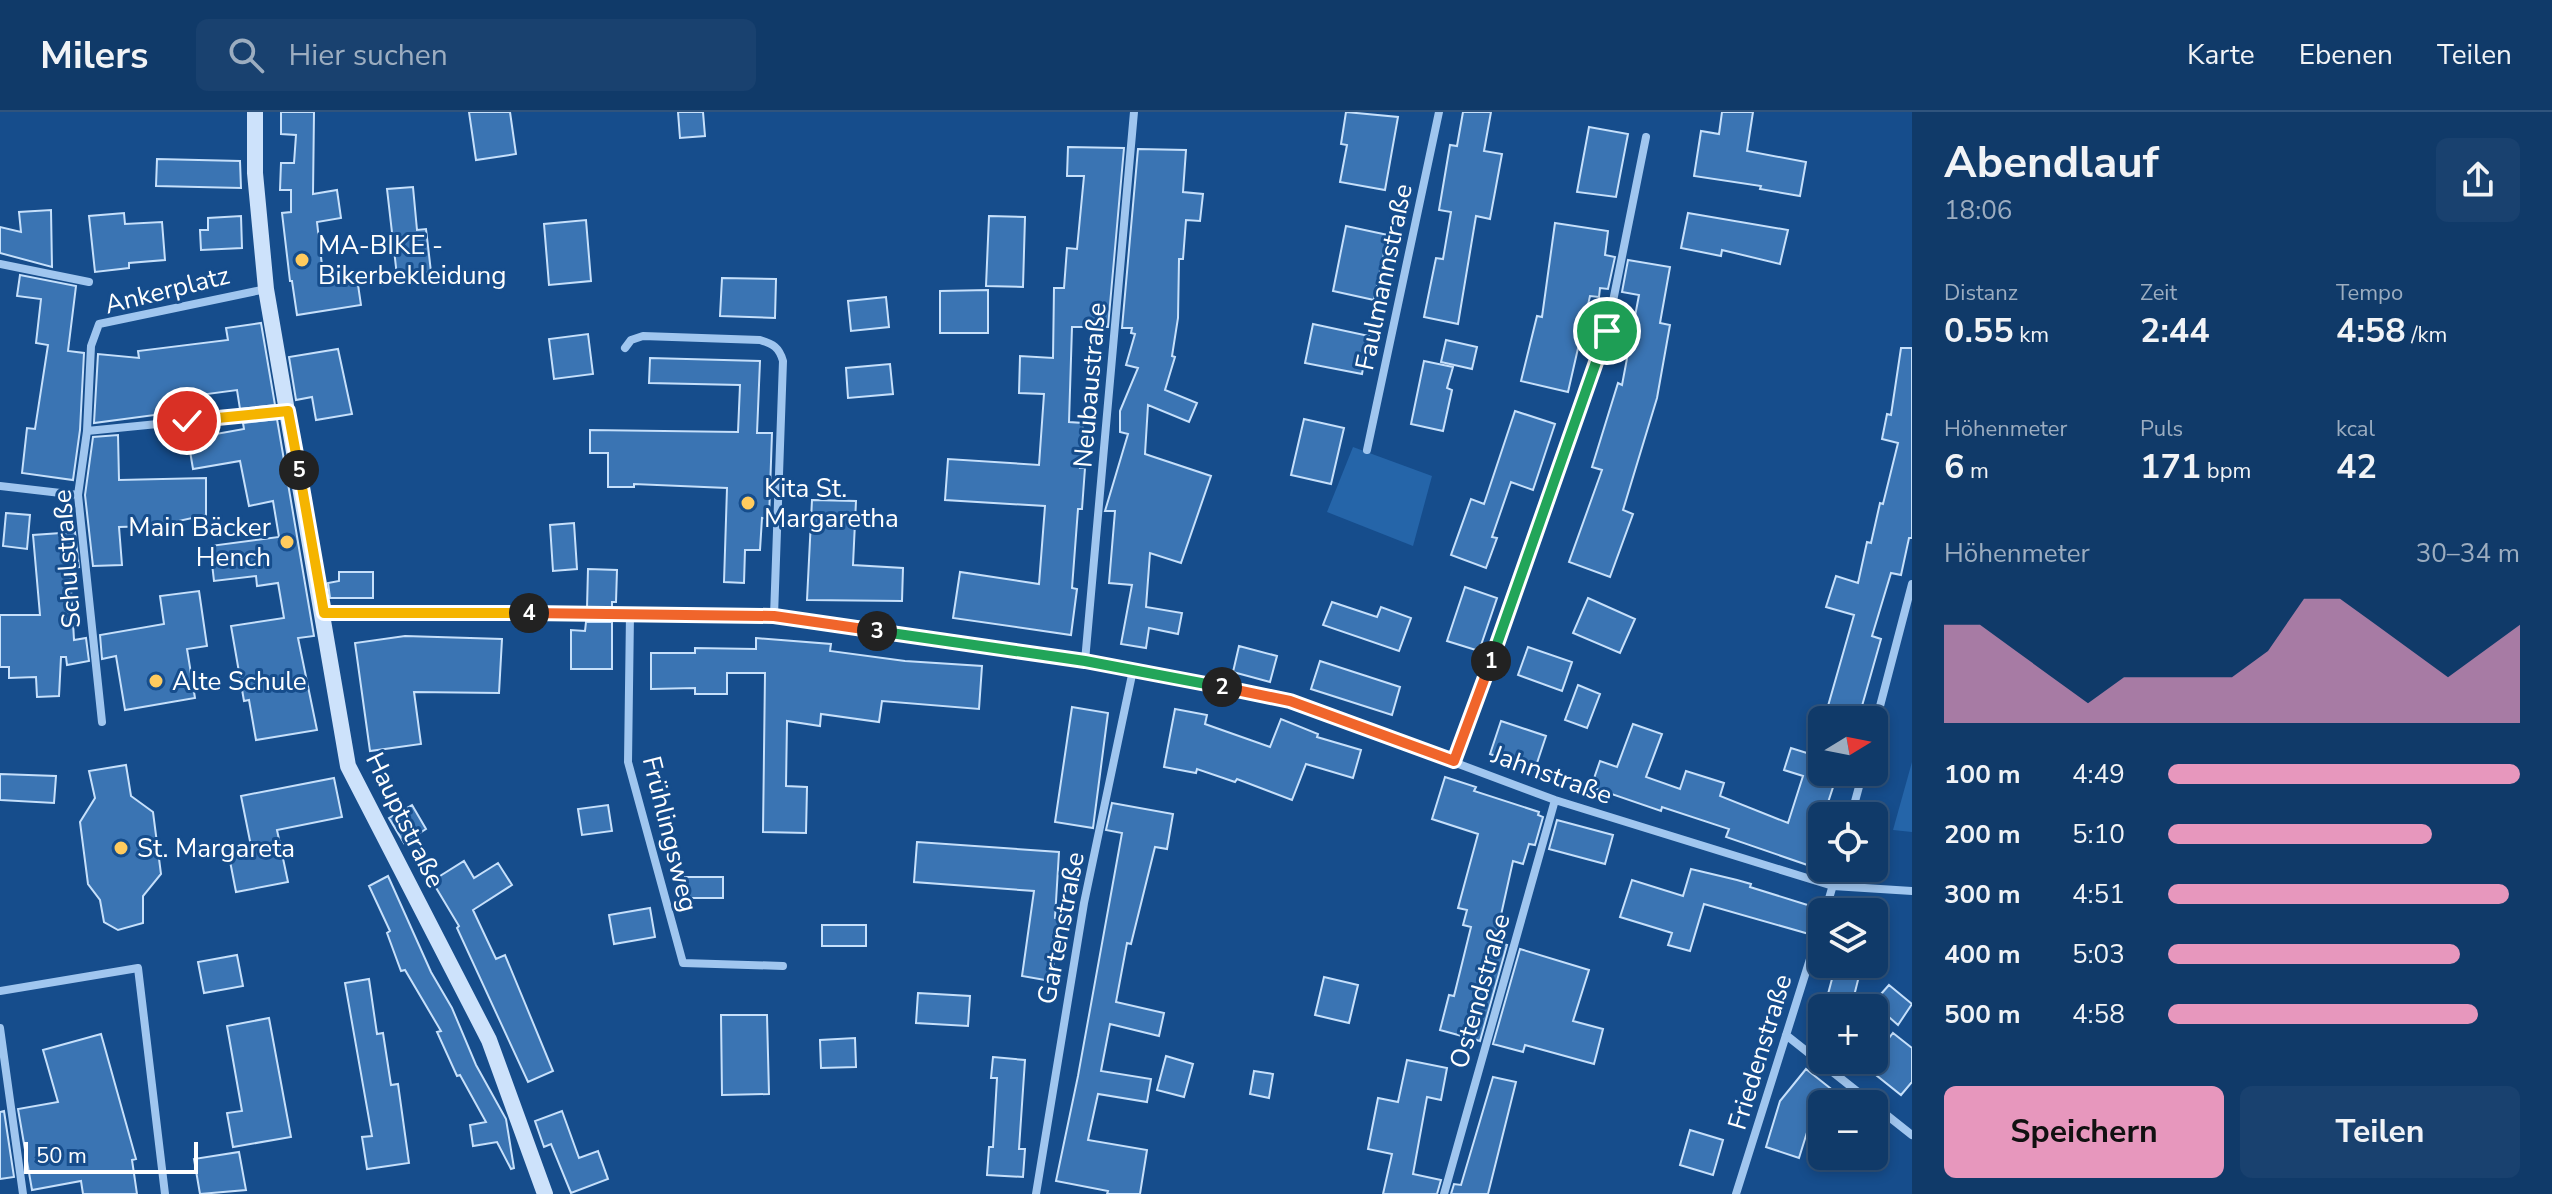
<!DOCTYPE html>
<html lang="de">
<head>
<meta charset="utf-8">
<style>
	:root { --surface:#103a69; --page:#19416f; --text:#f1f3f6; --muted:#9cadc0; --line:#30547d; --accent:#e797bd }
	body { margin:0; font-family:"Nunito Sans",sans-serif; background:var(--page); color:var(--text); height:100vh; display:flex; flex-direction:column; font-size:30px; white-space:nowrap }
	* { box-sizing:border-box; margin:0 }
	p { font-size:26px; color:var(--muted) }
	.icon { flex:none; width:44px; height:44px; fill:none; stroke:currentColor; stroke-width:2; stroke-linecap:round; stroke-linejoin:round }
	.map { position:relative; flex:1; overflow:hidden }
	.side { display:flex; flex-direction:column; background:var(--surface); width:640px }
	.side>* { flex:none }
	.needle { width:52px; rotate:80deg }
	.controls { position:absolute; left:1808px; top:594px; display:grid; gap:16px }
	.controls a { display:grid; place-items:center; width:80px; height:80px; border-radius:12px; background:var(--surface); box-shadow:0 4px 12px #0003,0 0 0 2px var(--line); font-size:40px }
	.scale { position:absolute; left:24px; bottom:20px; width:174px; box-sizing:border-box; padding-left:8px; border:4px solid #fff; border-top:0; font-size:22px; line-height:28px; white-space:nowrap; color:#fff; -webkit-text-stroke:6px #164d8c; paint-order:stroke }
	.pin { position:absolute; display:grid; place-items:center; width:68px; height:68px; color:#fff; margin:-34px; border:4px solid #fff; border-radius:50%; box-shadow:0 2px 8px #0007 }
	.km { position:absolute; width:40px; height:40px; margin:-20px; border-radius:50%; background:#222; color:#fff; font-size:22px; line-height:40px; text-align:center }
	.round { display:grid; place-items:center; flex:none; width:84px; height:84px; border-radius:12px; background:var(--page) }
	.headline { display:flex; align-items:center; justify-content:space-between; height:136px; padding:0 32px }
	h1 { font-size:44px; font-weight:700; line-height:60px }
	.stats { display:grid; grid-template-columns:repeat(3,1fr); gap:12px; height:136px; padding:8px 32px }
	.stats div { display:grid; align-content:center }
	.stats b { font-size:34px; font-weight:700 }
	.stats small { font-size:22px; font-weight:400 }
	.stats p { font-size:22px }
	.chart { height:224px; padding:16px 32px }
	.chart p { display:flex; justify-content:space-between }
	.chart svg { width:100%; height:144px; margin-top:8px; fill:var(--accent); opacity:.7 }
	.action { display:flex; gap:16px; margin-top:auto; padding:16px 32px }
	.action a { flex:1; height:92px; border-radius:12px; background:var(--accent); color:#111; font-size:32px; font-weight:700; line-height:92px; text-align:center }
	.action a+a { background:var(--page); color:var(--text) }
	ul { padding:0 32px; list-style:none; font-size:26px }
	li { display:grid; grid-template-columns:128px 96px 1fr; align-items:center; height:60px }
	li i { height:20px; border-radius:10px; background:var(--accent) }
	header { display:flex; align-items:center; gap:48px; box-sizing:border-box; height:112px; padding:0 40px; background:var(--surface); border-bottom:2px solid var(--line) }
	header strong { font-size:38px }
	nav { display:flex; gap:44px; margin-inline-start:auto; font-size:28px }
	.search { width:560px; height:72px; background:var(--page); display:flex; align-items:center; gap:20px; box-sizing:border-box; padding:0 28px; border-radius:12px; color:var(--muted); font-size:30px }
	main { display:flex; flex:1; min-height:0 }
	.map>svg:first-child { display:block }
	.green { fill:#2565a9 }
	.building { fill:#3a74b3; stroke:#c6e0fb; stroke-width:2 }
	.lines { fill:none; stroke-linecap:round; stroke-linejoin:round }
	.street { stroke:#a0c6ef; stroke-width:8 }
	.secondary { stroke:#cde2fb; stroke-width:16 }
	.split-1-casing { stroke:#fff; stroke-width:16 }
	.split-2-casing { stroke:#fff; stroke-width:16 }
	.split-3-casing { stroke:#fff; stroke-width:16 }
	.split-4-casing { stroke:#fff; stroke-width:16 }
	.split-5-casing { stroke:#fff; stroke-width:16 }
	.split-6-casing { stroke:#fff; stroke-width:16 }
	.split-1 { stroke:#22a559; stroke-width:10 }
	.split-2 { stroke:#f0652b; stroke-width:10 }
	.split-3 { stroke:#22a559; stroke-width:10 }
	.split-4 { stroke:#f0652b; stroke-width:10 }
	.split-5 { stroke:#f5b400; stroke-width:10 }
	.split-6 { stroke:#f5b400; stroke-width:10 }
	.poi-dot { fill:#ffcb5e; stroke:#164d8c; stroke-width:3 }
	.labels { text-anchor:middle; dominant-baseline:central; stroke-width:6; stroke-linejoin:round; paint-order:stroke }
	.poi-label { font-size:26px; fill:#fff; stroke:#164d8c; text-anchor:start }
	.street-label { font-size:26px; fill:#fff; stroke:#164d8c }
</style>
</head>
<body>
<header>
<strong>Milers</strong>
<div class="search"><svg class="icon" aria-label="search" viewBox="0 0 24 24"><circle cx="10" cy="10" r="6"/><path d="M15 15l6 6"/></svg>Hier suchen</div>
<nav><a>Karte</a><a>Ebenen</a><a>Teilen</a></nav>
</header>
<main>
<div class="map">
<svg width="1912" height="1082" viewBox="0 0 1912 1082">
	<rect width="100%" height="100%" fill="#164d8c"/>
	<path class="green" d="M1353,335L1432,364L1413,434L1327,400Z
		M1912,650V720L1893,718Z"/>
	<path class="building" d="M281,0H314L313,82L337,78L341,106L317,110L324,171L357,166L361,193L297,203L292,169H290L282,101L291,100V78H280L281,51H294L296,23L281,22Z
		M469,0H510L516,42L476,48Z
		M678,0H703L705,24L680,26Z
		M1346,0L1398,5L1385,78L1340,70L1347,33L1341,32Z
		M1463,0H1491L1484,39L1502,42L1490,107L1476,104L1458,212L1424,205L1436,146L1443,147L1451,100L1439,98L1450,33L1457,34Z
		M1722,0H1753L1747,39L1806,50L1800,84L1760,77L1761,74L1694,64L1701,19L1719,22Z
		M1589,15L1628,22L1616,85L1577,80Z
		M1068,35L1124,36L1108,215H1072L1069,310L1083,311L1080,356H1085L1082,397H1078L1072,476L1077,477L1071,523L953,506L960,460L1039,472L1045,394L945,388L948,347L1039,353L1044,282L1019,281L1020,244L1053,246L1054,176H1064L1067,136L1077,137L1084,64H1067Z
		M1138,37L1186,38L1183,80L1203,82L1200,109L1186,108L1183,147H1179L1178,206L1172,244L1175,245L1165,278L1197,291L1189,310L1148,293L1145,342L1211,364L1181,451L1150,441L1146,495L1182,501L1178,522L1149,516L1146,536L1121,532L1132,473L1109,471L1115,399H1105L1128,322L1120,320V299L1138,256L1126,253L1135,222L1131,221L1132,216H1122Z
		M157,47L240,49L241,76L156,74Z
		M413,75L417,118L426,117L431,160L397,164L387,77Z
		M51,98L52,155L0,141V115L21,120L19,100Z
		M124,101L125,112L162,110L165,148L129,151V156L95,160L89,104Z
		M1688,101L1788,118L1780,152L1722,138L1721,144L1681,136Z
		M241,104L242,136L201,138L200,118H208V106Z
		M989,104L1025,105L1023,175L986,174Z
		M586,108L591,169L549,173L544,112Z
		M1555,111L1608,119L1605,143L1615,145L1608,177L1600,176L1599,185L1590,184L1568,280L1521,269L1537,204L1542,205Z
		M1346,114L1388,123L1374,188L1333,179Z
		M1628,148L1670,155L1660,211L1670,213L1657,286L1623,398L1633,402L1610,465L1569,450L1602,358L1592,355L1618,271L1622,273L1639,183L1622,180Z
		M20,163L76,174L68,239L84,241L80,318L73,368L22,361L27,316L35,317L48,233L36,231L41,187L17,184Z
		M722,166L776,167L775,206L720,204Z
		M988,178V221H940V179Z
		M886,185L889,215L851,219L848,189Z
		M261,211L275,293L240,297L237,278L169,287L170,301L94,311L98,242L139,246L138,239L228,228L226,216Z
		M1313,212L1369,224L1362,262L1305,251Z
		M588,222L593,262L554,267L549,227Z
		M1446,228L1477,235L1472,257L1441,250Z
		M1901,236H1912V426H1909L1901,463L1891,461L1872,524L1881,527L1858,608H1824L1854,503L1826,495L1836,464L1858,471L1867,430L1871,431L1880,391L1883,392L1898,331L1882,327L1887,302L1891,303Z
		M338,237L352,302L316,308L312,285L296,288L289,245Z
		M650,246L760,249L757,321H772L769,407L762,406L760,438H745L744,471L724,470L727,376L634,372V375H608V341H590V318L738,320L740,273L649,271Z
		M1424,249L1453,255L1447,276L1452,278L1443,319L1411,312Z
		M890,252L893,282L848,286L846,256Z
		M1515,299L1555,312L1533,378L1511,370L1492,425L1497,426L1486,456L1451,443L1471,387L1484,392Z
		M277,307L314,524L298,526L317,618L256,628L249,588L244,589L231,514L284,506L278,471L257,474L256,464L214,469L210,434L279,425L273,389L249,394L240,349L193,357L188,327L244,317L243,311Z
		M1304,307L1344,316L1331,372L1291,363Z
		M118,323L119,368L206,366V403L156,414L119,415L122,453L93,454L85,383L93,325Z
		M812,388L856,389L853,453L903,456L902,489L807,488Z
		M6,401L30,403L27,437L3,434Z
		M574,411L577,457L553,459L550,413Z
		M75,420L79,455L70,456L74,528L86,526L89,549L67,553L66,545H61L59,584L37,585L36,565L9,566V555H0V503H40L33,423Z
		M588,457L617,458L616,490H612V496H587Z
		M339,460H373V486H330L328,471L339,469Z
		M1465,475L1497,486L1479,539L1447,529Z
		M199,479L207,534L187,537L195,586L125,598L116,544L102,547L100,523L164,512L160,484Z
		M1588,486L1635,507L1620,541L1573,521Z
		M1332,490L1377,505L1381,495L1411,506L1399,539L1323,513Z
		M586,510H612V557H571V518L585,519Z
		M405,524L502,527L499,581L414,580L421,632L370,639L355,531Z
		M756,526L831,532L830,539L905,549L982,554L979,597L882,589L879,610L821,602L820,614L787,609L786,674L807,675L806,721L763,720L765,561H727V582H695V576L651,577V541H695V536L756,537Z
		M1239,534L1277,544L1270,570L1233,560Z
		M1528,535L1572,550L1562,579L1518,563Z
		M1320,549L1400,575L1392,603L1311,577Z
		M1578,573L1600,582L1587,616L1565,608Z
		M1072,595L1108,601L1093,716L1055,710Z
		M1175,597L1207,603L1205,612L1270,635L1281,607L1318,622L1317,625L1361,638L1353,666L1306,652L1292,688L1237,667L1235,670L1197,657L1196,661L1164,655Z
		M1501,609L1546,624L1535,657L1490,642Z
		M1633,612L1662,622L1646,665L1680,677L1686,659L1724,671L1720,684L1788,711L1803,664L1784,658L1791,636L1810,642L1818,617H1822V660H1838L1815,730L1822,733V758L1726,725L1729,717L1662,695L1661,699L1591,675L1600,649L1617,655Z
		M126,653L131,684L153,700L161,762L143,784V811L118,818L104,810L100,788L88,772L80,710L95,686L89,659Z
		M0,662L56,664L54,691L0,688Z
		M1445,665L1476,675L1474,679L1539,700L1538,703L1543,705L1535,733L1529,732L1523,752L1513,749L1495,830L1507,833L1480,929L1440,918L1449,883L1454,884L1471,815L1463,813L1467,798L1458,796L1478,722L1432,707Z
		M334,666L342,705L277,718L288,770L236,780L229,744L252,739L241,684Z
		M1112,691L1173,702L1167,737L1155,735L1131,832L1127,831L1116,890L1164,901L1159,924L1110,912L1101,959L1151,967L1147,990L1098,982L1088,1028L1147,1038L1140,1082H1107L1108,1079L1056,1069L1078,964L1122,721L1106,718Z
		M412,693L426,717L404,731L389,706Z
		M608,693L612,719L582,723L578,697Z
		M1557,708L1613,723L1605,752L1549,737Z
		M917,730L1059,740L1055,806L1061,807L1051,869L1022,864L1034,779L914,770Z
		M464,749L474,766L498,751L512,773L473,798L496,847L505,843L553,959L528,970L457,816L459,814L432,769Z
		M1691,757L1737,768L1751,772L1750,775L1817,796L1809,822L1704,792L1690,839L1668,833L1672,821L1620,805L1632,768L1683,784Z
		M388,764L431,860L452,896L476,953L506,1007L514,1056L511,1057L497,1030L473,1034L470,1013L486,1010L460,963L457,964L437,920L441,919L405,858L401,859L387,821L390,819L369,774Z
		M685,765H723V786H684Z
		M650,796L655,825L614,832L609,803Z
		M822,813H866V834H822Z
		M1520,837L1589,858L1573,909L1603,917L1594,952L1525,933L1523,940L1493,932Z
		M237,843L243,874L204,881L198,850Z
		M1836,852H1862L1853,888L1828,882Z
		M1324,865L1358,873L1349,911L1315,903Z
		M369,867L377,922L383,921L391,973L398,972L409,1051L367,1057L362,1025L372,1024L345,871Z
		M1889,873L1912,892L1898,913L1873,891Z
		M918,881L970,884L968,914L916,911Z
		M721,903H767L769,982L722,983Z
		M269,906L291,1025L233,1035L227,1001L242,999L227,914Z
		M1893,921L1912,936V970L1901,983L1866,955Z
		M101,922L136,1047L132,1048L137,1082H83L81,1069L32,1078L18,997L58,990L43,938Z
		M855,926L856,955L821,956L820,928Z
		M1166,944L1193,952L1184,985L1157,978Z
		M993,945L1025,948L1019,1037H1025L1023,1065L987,1063L989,1035H993L997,966H991Z
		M1407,948L1447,956L1441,988L1427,985L1413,1062L1441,1068L1437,1082H1383L1392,1042L1368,1037L1378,986L1398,990Z
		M1806,957L1835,980L1826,992H1822V997L1809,1014L1799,1046L1766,1035L1780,989Z
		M1254,959L1273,962L1269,986L1250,982Z
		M1493,965L1516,970L1488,1082H1451L1454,1072L1461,1073Z
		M4,999L14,1065L0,1067V1000Z
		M562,999L579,1046L598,1039L608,1067L571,1081L551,1032L544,1035L535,1009Z
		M1690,1018L1723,1028L1713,1063L1680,1053Z
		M239,1040L246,1078L200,1082L194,1047Z"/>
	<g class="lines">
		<path class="street" d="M0,152L89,170
			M625,236L631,228L643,224L760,228C773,232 779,235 783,249L774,504
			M87,319L288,299
			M1367,338L1439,0
			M0,374L78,383
			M324,501L774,504L1085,549L1290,589L1555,688L1833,774L1912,779
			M630,502L628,650L683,851L783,854
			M1085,549L1134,0
			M102,610L78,383L87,319L91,234L99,212L266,177
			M1874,617L1912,472
			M1454,649L1607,219L1646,25
			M1851,704L1863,660
			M1825,800L1838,756
			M0,879L138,856L165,1082
			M0,916L23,1082
			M1786,923L1873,992
			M1874,993L1912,1023
			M1036,1082L1084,791L1133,558
			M1444,1082L1555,688
			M1736,1082L1822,809"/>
		<path class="secondary" d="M255,0V61L266,177L348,654L489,928L545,1082"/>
	</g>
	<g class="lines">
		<defs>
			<path id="split-1" d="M1491,549L1607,219"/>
			<path id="split-2" d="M1222,575L1290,589L1454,649L1491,549"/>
			<path id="split-3" d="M877,519L1085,549L1222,575"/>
			<path id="split-4" d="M529,501L774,504L877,519"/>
			<path id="split-5" d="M299,358L324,501H529"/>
			<path id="split-6" d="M187,309L288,299L299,358"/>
		</defs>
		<use href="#split-1" class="split-1-casing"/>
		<use href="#split-2" class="split-2-casing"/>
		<use href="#split-3" class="split-3-casing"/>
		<use href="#split-4" class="split-4-casing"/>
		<use href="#split-5" class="split-5-casing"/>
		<use href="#split-6" class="split-6-casing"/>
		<use href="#split-1" class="split-1"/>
		<use href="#split-2" class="split-2"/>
		<use href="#split-3" class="split-3"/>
		<use href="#split-4" class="split-4"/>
		<use href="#split-5" class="split-5"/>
		<use href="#split-6" class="split-6"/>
	</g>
	<g class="poi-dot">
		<circle cx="302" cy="148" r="8"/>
		<circle cx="748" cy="391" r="8"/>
		<circle cx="287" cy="430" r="8"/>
		<circle cx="156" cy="569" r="8"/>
		<circle cx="121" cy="736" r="8"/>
	</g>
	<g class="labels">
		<g class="poi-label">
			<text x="318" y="133">MA-BIKE -<tspan x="318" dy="30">Bikerbekleidung</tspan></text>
			<text x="764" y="376">Kita St.<tspan x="764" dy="30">Margaretha</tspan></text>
			<text x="271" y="415" text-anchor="end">Main Bäcker<tspan x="271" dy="30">Hench</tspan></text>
			<text x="172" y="569">Alte Schule</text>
			<text x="137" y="736">St. Margareta</text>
		</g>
		<g class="street-label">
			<text transform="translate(1384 165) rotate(-78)">Faulmannstraße</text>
			<text transform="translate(167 178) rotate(-14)">Ankerplatz</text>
			<text transform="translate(1090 273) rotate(-85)">Neubaustraße</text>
			<text transform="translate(67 447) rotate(-94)">Schulstraße</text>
			<text transform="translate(1552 663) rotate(20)">Jahnstraße</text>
			<text transform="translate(405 708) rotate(64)">Hauptstraße</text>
			<text transform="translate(670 722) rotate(76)">Frühlingsweg</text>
			<text transform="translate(1061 816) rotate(-79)">Gartenstraße</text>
			<text transform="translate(1480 879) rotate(-74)">Ostendstraße</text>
			<text transform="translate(1760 940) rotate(-73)">Friedenstraße</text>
		</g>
	</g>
</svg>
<div class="controls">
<a><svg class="needle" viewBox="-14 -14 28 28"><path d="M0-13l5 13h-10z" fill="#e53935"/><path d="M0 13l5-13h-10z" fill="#9cadc0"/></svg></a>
<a><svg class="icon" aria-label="locate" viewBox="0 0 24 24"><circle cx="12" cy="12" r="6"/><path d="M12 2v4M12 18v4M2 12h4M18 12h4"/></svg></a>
<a><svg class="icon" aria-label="layers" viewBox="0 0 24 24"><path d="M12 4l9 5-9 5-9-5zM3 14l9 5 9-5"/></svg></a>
<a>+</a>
<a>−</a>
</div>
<div class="scale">50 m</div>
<div class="pin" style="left:1607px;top:219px;background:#1e9e55"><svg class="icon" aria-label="arrive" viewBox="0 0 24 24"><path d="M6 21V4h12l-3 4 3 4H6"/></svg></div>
<div class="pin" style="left:187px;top:309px;background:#d93025"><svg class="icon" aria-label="check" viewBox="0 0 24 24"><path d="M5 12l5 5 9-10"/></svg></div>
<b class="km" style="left:1491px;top:549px">1</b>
<b class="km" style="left:1222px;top:575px">2</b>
<b class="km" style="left:877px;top:519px">3</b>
<b class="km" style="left:529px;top:501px">4</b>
<b class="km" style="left:299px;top:358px">5</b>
</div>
<section class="side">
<div class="headline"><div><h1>Abendlauf</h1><p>18:06</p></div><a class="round"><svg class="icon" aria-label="share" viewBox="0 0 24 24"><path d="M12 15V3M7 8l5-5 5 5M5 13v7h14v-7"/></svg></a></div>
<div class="stats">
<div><p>Distanz</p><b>0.55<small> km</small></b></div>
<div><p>Zeit</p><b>2:44</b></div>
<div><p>Tempo</p><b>4:58<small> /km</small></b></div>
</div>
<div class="stats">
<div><p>Höhenmeter</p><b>6<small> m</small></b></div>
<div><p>Puls</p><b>171<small> bpm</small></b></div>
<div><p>kcal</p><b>42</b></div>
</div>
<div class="chart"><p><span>Höhenmeter</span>30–34 m</p>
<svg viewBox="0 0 160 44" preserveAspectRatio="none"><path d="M0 44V14L10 14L20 22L30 30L40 38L50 30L60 30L70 30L80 30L90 22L100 6L110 6L120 14L130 22L140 30L150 22L160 14V44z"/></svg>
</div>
<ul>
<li><b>100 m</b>4:49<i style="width:100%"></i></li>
<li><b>200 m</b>5:10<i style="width:75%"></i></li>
<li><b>300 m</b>4:51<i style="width:97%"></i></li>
<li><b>400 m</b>5:03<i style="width:83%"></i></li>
<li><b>500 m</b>4:58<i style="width:88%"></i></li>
</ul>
<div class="action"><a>Speichern</a><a>Teilen</a></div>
</section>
</main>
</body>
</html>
